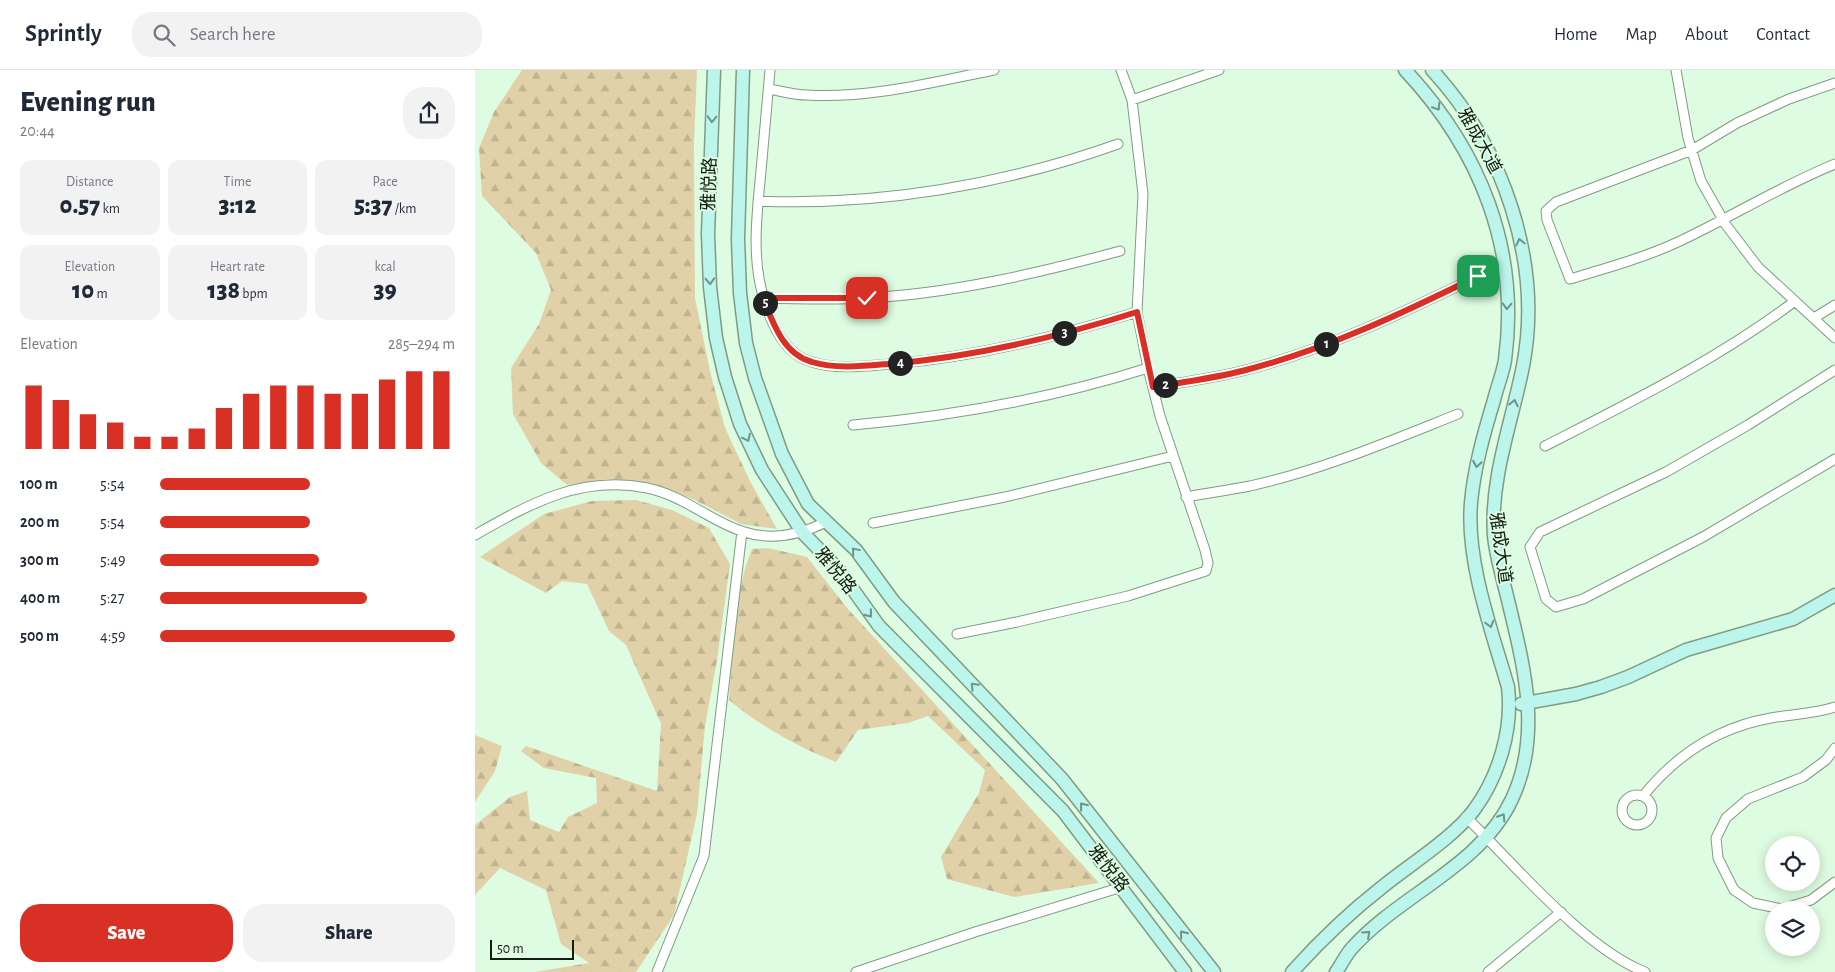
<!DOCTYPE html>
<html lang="en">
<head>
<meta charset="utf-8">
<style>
	:root { --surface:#fff; --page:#f2f2f3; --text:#1f2937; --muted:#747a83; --line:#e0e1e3; --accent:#d93025 }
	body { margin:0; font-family:"Alegreya Sans","Noto Sans SC",sans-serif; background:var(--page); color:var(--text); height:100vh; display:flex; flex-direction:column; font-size:19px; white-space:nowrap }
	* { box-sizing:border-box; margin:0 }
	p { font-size:16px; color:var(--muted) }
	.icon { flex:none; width:28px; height:28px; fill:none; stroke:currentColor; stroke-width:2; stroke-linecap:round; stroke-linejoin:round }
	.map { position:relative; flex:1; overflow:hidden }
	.sheet { display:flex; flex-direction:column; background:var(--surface); width:475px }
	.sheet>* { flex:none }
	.tools { position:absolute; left:1290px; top:766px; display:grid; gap:10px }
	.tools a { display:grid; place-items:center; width:55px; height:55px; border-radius:50%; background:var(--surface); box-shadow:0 2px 12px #0003; font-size:25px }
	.scale { position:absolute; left:15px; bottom:12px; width:84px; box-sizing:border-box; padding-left:5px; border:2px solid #121c13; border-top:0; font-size:14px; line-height:18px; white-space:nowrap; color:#121c13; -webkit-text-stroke:4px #defce1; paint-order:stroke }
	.pin { position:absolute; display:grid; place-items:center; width:42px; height:42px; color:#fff; margin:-21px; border-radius:10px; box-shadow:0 2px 8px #0006 }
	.km { position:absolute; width:25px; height:25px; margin:-12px; border-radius:50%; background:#222; color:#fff; font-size:14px; line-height:25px; text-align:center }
	.round { display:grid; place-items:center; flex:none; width:52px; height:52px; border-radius:20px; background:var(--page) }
	.overview { display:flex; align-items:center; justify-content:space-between; height:85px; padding:0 20px }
	h1 { font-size:28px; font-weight:800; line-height:38px }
	.metrics { display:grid; grid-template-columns:repeat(3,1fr); gap:8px; height:85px; padding:5px 20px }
	.metrics div { display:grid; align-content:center; border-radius:12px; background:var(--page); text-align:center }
	.metrics b { font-size:25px; font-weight:800 }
	.metrics small { font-size:14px; font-weight:400 }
	.metrics p { font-size:14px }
	.chart { height:140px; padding:10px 20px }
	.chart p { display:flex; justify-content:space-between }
	.chart svg { width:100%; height:90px; margin-top:5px; stroke:var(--accent); stroke-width:6 }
	.action { display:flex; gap:10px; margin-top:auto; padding:10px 20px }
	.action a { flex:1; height:58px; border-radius:20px; background:var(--accent); color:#fff; font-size:20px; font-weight:800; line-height:58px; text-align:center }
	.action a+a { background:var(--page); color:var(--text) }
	ul { padding:0 20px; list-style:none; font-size:16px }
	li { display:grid; grid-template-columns:80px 60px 1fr; align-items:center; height:38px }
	li i { height:12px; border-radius:6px; background:var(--accent) }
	header { display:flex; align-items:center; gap:30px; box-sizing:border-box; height:70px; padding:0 25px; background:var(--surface); border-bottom:1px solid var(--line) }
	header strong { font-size:24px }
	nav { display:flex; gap:28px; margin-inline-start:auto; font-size:18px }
	.search { width:350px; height:45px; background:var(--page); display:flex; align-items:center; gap:12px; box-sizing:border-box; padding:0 18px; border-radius:20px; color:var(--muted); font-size:19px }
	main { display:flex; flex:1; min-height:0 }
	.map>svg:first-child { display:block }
	.forest { fill:url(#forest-firs) }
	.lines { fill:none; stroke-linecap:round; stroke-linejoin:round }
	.street-casing { stroke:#809b83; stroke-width:11 }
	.secondary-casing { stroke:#809b83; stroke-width:15 }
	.street { stroke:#fff; stroke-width:9 }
	.secondary { stroke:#bbf5ec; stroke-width:12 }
	.oneway { stroke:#6f938a }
	.route-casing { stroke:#fff; stroke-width:10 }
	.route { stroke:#d93025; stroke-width:6 }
	.labels { text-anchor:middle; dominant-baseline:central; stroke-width:4; stroke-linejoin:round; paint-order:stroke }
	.street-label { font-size:18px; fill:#121c13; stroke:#defce1 }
</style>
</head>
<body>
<header>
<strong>Sprintly</strong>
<div class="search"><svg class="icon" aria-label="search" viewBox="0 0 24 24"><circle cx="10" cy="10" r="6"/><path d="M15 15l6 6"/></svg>Search here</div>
<nav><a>Home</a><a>Map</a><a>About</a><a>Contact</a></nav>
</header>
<main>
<section class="sheet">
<div class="overview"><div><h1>Evening run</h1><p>20:44</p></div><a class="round"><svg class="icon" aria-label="share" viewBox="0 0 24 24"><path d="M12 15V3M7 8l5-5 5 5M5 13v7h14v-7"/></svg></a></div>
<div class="metrics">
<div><p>Distance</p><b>0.57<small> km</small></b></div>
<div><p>Time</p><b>3:12</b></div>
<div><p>Pace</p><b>5:37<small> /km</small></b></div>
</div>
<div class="metrics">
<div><p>Elevation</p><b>10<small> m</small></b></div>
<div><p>Heart rate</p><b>138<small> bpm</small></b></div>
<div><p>kcal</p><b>39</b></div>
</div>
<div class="chart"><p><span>Elevation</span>285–294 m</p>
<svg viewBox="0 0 160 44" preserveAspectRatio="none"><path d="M5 44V13M15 44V20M25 44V27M35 44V31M45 44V38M55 44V38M65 44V34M75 44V24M85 44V17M95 44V13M105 44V13M115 44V17M125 44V17M135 44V10M145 44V6M155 44V6"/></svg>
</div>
<ul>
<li><b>100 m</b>5:54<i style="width:51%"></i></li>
<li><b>200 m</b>5:54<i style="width:51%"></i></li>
<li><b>300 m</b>5:49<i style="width:54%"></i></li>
<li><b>400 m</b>5:27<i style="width:70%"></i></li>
<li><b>500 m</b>4:59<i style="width:100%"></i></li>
</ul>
<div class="action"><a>Save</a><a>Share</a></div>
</section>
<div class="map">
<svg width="1360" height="902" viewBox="0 0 1360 902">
	<defs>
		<pattern id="forest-firs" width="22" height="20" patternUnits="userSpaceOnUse" patternTransform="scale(1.25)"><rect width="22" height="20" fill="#e1d1a8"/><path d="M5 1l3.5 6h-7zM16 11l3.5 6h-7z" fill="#c0b390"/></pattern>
	</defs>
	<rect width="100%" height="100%" fill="#defce1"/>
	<path class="forest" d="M47,0H222L219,74L220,228L235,301L250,358L276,413L302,459L266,454L220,430L176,413L131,409L92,415L66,393L38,344L36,298L64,254L76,220L61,183L7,126L4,78L19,42Z
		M161,430L197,440L234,458L255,494L242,590L230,656L222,744L199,845L161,902H60L114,893L86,874L71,820L25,798L0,825V755L35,727L52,721L55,750L84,762L93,747L122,733L121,708L69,698L46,681L51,676L182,721L186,654L151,575L134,561L112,514L87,511L71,523L5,487L69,444L117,431Z
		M293,478L332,487L373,539L624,813L539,827L472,809L466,787L504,723L510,700L453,646L433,653L383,660L361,692C323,677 285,656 254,630C258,580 258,526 277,479Z
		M0,665L27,676L20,701L0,732Z"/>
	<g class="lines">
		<defs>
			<path id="street" d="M295,0C292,34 289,68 286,101C282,143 276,188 289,229C296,253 310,285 337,292C361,300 391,296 416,294C501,287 582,267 662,242
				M1201,0L1213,68L1226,111L1251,155L1283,197L1360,268
				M1360,13L1314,29L1262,53L1217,80L1081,132L1071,141L1072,150L1095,209C1132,198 1168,188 1203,172C1256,147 1306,116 1360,94
				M294,19C306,21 319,25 332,25C394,29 458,12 519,0
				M657,30L744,0
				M283,131C404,136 528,115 643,74
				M288,228C322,229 357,230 391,228C475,224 564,203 645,181
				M1339,248L1360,235
				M1360,300L1273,355L1191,402L1065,462L1055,477L1071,529L1081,537L1108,529L1228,467L1360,389
				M678,317C709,312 741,308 771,300C852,279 928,243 1003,206
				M378,355C478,346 578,328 673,298
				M1070,376C1156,332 1243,289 1320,231
				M711,427C733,423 754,420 775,416C847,400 915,371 983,344
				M398,453L530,427L698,386
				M0,465C56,433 106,405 172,418C207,425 234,450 266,461C295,471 325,465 351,452
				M482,564L542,552L653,526L731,501L733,493L730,480L685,346L673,298L662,242L668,124L657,30L646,0
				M1360,678L1351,690L1328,707L1273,729L1251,748L1241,768L1243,788L1259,820L1278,833L1307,839L1336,830L1360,812
				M1147 740a15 15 0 1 1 30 0a15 15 0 1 1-30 0Z
				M1168,726C1201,685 1244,657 1296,648C1317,644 1339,644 1360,637
				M991,747C1039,794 1109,878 1170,902
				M182,902L229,786L267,461
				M381,902L500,862L647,817
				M1013,902L1086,842"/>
			<path id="secondary" d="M239,0L233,164L235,217L241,268L250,307L265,354L287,400L328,463L364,500L404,556L588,741L710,902
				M268,0L263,169L265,223L271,273L280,308L307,384L333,434L381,480L419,532L587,709L739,902
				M1046,634L1101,624L1126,617L1153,607L1211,580L1318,549L1360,525
				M817,902C844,872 874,843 906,818C934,795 978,768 999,740C1024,706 1038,659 1033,617C1017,561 991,492 996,433C999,398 1009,363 1019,330C1022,317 1028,303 1030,290C1045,179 1005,80 930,0
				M861,902C867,894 871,884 878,877C926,824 1006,796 1037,729C1068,663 1048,593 1032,526C1027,506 1021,486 1019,466C1015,408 1037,352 1048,296C1068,192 1028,77 957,0"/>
		</defs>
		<use href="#street" class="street-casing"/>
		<use href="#secondary" class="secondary-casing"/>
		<use href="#street" class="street"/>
		<use href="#secondary" class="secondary"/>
	</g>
	<defs><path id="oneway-chevron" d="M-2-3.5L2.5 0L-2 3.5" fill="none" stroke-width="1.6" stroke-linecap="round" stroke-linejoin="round" transform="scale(1.25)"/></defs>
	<g class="oneway">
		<use href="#oneway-chevron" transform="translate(962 37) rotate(57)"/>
		<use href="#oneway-chevron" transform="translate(237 49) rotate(92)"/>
		<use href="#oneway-chevron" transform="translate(1045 172) rotate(-103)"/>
		<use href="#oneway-chevron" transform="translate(235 211) rotate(87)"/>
		<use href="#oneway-chevron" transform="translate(1032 236) rotate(92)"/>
		<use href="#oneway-chevron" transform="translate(1039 333) rotate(-78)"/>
		<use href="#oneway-chevron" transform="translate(272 368) rotate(64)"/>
		<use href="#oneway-chevron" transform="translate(1002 394) rotate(100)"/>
		<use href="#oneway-chevron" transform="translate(380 481) rotate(-130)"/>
		<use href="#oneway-chevron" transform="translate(394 544) rotate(52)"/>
		<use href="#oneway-chevron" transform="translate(1015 554) rotate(75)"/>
		<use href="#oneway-chevron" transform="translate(499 616) rotate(-133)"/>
		<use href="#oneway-chevron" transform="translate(608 736) rotate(-128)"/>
		<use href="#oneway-chevron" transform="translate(1027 747) rotate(-57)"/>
		<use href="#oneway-chevron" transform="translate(708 864) rotate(-128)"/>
		<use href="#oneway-chevron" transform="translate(892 864) rotate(-42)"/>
	</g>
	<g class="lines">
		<defs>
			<path id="route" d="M392,228H288C298,253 308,284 337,292C360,299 389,296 413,294C500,287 580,268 662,242L678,317C709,312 741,308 771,300C852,279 928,243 1003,206"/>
		</defs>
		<use href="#route" class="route-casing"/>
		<use href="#route" class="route"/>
	</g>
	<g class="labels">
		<g class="street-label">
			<text transform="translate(1004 71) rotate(61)">雅成大道</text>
			<text transform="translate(235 114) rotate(-88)">雅悦路</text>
			<text transform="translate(1025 478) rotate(82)">雅成大道</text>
			<text transform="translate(360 501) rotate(51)">雅悦路</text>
			<text transform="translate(633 799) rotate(52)">雅悦路</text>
		</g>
	</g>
</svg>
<div class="tools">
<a><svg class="icon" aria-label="locate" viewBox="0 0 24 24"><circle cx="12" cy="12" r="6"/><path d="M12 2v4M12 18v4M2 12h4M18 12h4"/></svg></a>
<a><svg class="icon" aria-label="layers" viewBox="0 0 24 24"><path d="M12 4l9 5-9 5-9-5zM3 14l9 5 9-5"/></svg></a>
</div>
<div class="scale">50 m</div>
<div class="pin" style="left:1003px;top:206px;background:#1e9e55"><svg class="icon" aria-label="arrive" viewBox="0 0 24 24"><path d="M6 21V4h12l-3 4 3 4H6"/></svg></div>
<div class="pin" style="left:392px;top:228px;background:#d93025"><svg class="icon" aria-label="check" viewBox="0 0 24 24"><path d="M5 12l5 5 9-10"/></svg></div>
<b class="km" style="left:851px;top:274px">1</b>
<b class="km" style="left:690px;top:315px">2</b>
<b class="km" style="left:589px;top:263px">3</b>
<b class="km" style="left:425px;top:293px">4</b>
<b class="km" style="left:290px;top:233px">5</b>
</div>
</main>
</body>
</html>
